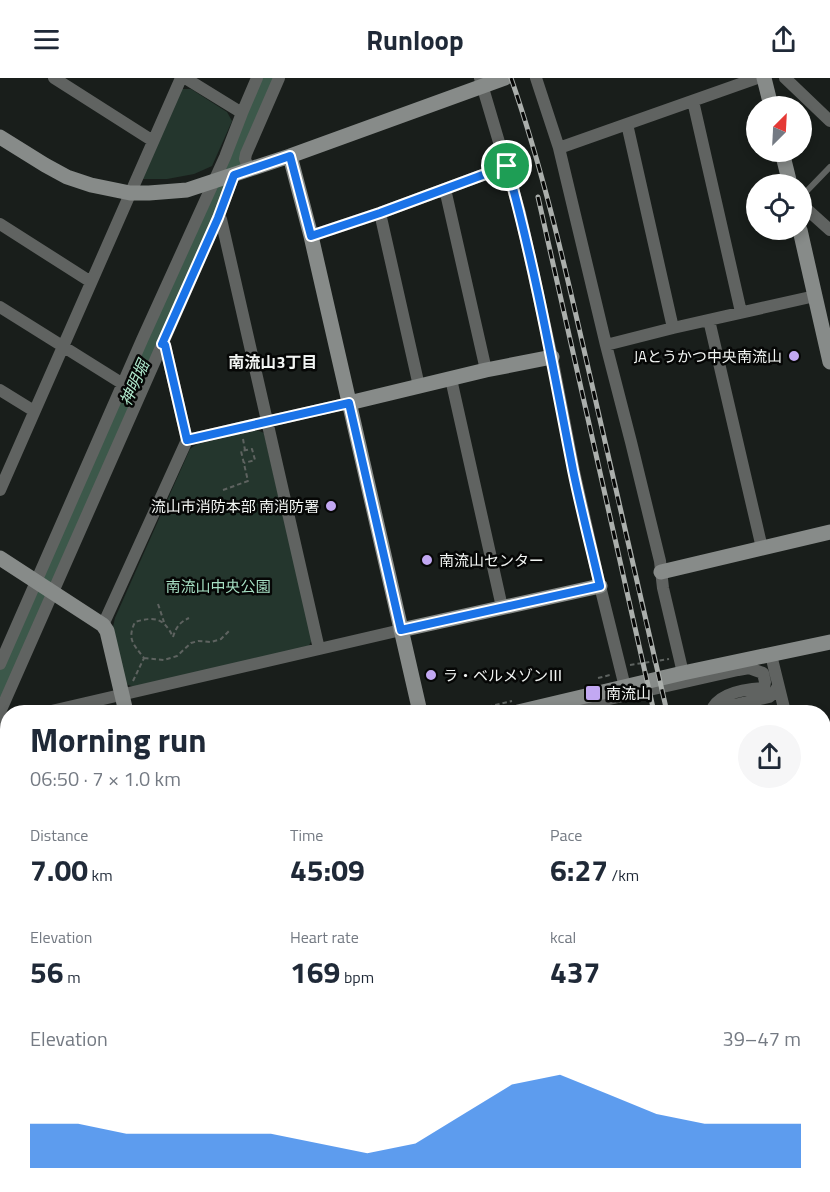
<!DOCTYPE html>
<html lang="en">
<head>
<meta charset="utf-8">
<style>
	:root { --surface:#fff; --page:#f6f6f7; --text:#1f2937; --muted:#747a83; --accent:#1a73e8 }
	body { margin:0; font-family:"Titillium Web","Noto Sans JP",sans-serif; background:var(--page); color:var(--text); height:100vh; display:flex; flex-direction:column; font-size:22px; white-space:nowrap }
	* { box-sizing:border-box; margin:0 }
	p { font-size:20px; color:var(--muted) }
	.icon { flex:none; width:33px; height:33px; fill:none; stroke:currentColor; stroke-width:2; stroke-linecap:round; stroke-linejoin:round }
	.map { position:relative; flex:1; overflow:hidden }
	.panel { position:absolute; left:0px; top:627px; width:831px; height:488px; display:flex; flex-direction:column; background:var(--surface); border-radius:24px 24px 0 0; box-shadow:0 3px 9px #0003 }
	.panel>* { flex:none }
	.needle { width:39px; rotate:24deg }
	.fabs { position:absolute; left:746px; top:18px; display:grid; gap:12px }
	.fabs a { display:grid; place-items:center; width:66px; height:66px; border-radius:50%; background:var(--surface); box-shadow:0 3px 9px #0003; font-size:30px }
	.pin { position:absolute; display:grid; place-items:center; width:51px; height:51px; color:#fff; margin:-26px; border:3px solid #fff; border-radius:50%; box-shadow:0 2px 6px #0007 }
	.round { display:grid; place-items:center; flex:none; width:63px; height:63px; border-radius:32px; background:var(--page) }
	.summary { display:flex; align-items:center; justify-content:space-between; height:102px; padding:0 30px }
	h1 { font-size:33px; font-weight:700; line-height:45px }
	.metrics { display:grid; grid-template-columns:repeat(3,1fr); gap:9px; height:102px; padding:6px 30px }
	.metrics div { display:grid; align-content:center }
	.metrics b { font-size:30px; font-weight:700 }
	.metrics small { font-size:16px; font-weight:400 }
	.metrics p { font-size:16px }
	.chart { height:168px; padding:12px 30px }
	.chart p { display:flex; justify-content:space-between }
	.chart svg { width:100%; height:108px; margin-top:6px; fill:var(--accent); opacity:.7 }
	header { display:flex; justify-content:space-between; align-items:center; height:78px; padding:0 30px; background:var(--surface); font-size:27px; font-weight:700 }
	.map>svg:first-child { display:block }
	.green { fill:#24362d }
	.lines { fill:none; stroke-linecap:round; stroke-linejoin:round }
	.river { stroke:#3c584a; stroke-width:20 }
	.path { stroke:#5e6360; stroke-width:2; stroke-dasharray:4.5 3; stroke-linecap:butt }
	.lane { stroke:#606361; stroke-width:6 }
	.street { stroke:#606361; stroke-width:12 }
	.secondary { stroke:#878b89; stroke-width:15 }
	.rail-casing { stroke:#abafac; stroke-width:5 }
	.rail { stroke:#060706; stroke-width:3; stroke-dasharray:9; stroke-linecap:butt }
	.route-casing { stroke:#fff; stroke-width:12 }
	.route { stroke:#1a73e8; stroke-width:8 }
	.poi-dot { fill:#c2a8f2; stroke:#060706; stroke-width:2 }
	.labels { text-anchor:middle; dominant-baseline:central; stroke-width:5; stroke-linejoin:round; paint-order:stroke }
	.poi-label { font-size:15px; fill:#f2f5f3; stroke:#060706; text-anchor:start }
	.park-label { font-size:15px; fill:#a6dfc3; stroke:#060706 }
	.neighbourhood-label { font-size:16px; font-weight:bold; fill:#f2f5f3; stroke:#060706 }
	.water-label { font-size:16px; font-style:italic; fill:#b0e9cd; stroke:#060706 }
</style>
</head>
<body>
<header><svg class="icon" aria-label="menu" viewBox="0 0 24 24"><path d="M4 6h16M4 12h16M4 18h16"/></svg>Runloop<svg class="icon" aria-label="share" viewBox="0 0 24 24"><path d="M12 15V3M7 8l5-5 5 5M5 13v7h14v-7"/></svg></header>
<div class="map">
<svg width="830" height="1114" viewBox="0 0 830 1114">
	<rect width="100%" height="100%" fill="#191e1b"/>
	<path class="green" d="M182,11H191L227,34L232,43L212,88L194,96L167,101H141Z
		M257,352L264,355L312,562L308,569L134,609L126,606L113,549L115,540L190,371L197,366Z"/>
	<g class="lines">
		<path class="river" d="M0,609L269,0"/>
		<path class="path" d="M243,361L245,372
			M223,412L248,403L241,373L252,371L255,382L244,385
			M158,526L164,544
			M144,580L164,582L177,578L191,565L198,563L211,564L221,561L229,553
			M630,587L669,581
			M598,600L610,597
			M133,603L144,580C133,566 127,561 135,544C155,538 164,540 173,559C176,549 180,544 189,540
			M466,634L512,623"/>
		<path class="lane" d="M801,119L830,89"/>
		<path class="street" d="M54,0L153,63
			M185,0L242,35
			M480,0L520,135L552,279L574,393L600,508L625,609
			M536,0L559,70L606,267L631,364L660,483L663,510L683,595
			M785,0L830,43
			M693,23L741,234
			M627,46L673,250
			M559,70L757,0
			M249,92L245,81L246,76L279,0
			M445,111L486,292
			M801,126L830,152
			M380,135L419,308
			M218,140L221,141L319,571
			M0,146L91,204
			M311,158L380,135L507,88
			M0,229L123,306
			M709,242L762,470
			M606,267L673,250L815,218
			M451,301L502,529
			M0,312L34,333
			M187,362L349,325
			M0,412L181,0
			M103,547L187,362L165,267L162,266
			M771,577L785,634
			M0,586L142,262L225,79L242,35L257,0
			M0,634L218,140L234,97
			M47,634L401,552
			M572,634L574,629L738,592L749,590L763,595L765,604L764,610C745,611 717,615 711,634
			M725,634L730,628L769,619L774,615L778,608
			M0,645L8,643
			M824,675L830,674
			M824,737L830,765
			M0,861L8,860
			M824,878L830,877
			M824,902L830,930
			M0,936L8,935
			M0,964L8,969
			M0,1060L8,1066
			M64,1107L73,1114
			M194,1107L204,1114
			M307,1107L309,1114
			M451,1107L453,1114
			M602,1107L604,1114
			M671,1107L673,1114
			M739,1107L741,1114
			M799,1107L800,1114
			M362,1114L391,1107"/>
		<path class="secondary" d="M764,0L771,28
			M0,59L45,87L67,99L91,107L130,115H149L187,112L290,78L505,0
			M782,74L790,106
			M290,78L311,158L420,634
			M800,152L830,284
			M349,325L486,292L552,279
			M0,480L103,547L107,553L126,634
			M661,494L830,454
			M401,552L600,508
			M518,634L683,595L830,564
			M0,755L8,754
			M824,1084L830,1083
			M234,1107L235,1114
			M529,1107L530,1114
			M692,1114L725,1107"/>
		<defs>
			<path id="rail" d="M511,0C545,98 567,198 590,298C615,410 641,522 667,634
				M538,119L654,634
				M762,1107L763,1114
				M774,1107L776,1114"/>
		</defs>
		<use href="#rail" class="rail-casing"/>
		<use href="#rail" class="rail"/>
	</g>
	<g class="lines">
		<defs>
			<path id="route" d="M290,78L311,158L380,135L507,88C535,188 553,290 573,392C581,431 591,469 600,508L401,552L349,325L187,362L165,267L162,266L218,140L234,97Z"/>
		</defs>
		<use href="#route" class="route-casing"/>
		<use href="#route" class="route"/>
	</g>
	<g class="poi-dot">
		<circle cx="794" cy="278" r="6"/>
		<circle cx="331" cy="428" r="6"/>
		<circle cx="427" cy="482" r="6"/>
		<circle cx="431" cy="597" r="6"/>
		<rect x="585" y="607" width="16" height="16" rx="3"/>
	</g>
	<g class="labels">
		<g class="poi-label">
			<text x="782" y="278" text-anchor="end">JAとうかつ中央南流山</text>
			<text x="319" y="428" text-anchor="end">流山市消防本部 南消防署</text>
			<text x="439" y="482">南流山センター</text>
			<text x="443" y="597">ラ・ベルメゾンⅢ</text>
			<text x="606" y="615">南流山</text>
		</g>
		<g class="park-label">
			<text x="218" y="508">南流山中央公園</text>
		</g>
		<g class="neighbourhood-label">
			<text x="273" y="284">南流山3丁目</text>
		</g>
		<g class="water-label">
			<text transform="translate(134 305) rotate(-66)">神明堀</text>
		</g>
	</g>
</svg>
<div class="fabs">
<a><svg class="needle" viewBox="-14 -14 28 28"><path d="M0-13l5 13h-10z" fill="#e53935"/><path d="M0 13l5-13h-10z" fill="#747a83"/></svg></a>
<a><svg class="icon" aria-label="locate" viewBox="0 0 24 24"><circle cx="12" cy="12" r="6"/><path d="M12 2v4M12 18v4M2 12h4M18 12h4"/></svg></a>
</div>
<div class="pin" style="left:507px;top:88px;background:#1e9e55"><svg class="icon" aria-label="arrive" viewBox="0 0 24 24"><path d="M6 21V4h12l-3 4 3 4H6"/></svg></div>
<section class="panel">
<div class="summary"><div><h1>Morning run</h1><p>06:50 · 7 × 1.0 km</p></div><a class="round"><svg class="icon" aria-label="share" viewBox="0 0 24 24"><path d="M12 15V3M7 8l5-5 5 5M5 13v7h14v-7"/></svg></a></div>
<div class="metrics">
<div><p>Distance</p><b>7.00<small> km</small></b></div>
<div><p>Time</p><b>45:09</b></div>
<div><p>Pace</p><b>6:27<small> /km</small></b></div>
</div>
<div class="metrics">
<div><p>Elevation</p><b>56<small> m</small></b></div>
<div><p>Heart rate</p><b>169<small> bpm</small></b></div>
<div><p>kcal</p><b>437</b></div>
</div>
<div class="chart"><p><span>Elevation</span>39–47 m</p>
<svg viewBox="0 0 160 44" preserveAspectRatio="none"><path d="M0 44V26L10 26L20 30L30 30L40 30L50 30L60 34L70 38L80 34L90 22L100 10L110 6L120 14L130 22L140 26L150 26L160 26V44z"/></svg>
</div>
</section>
</div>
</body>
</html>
